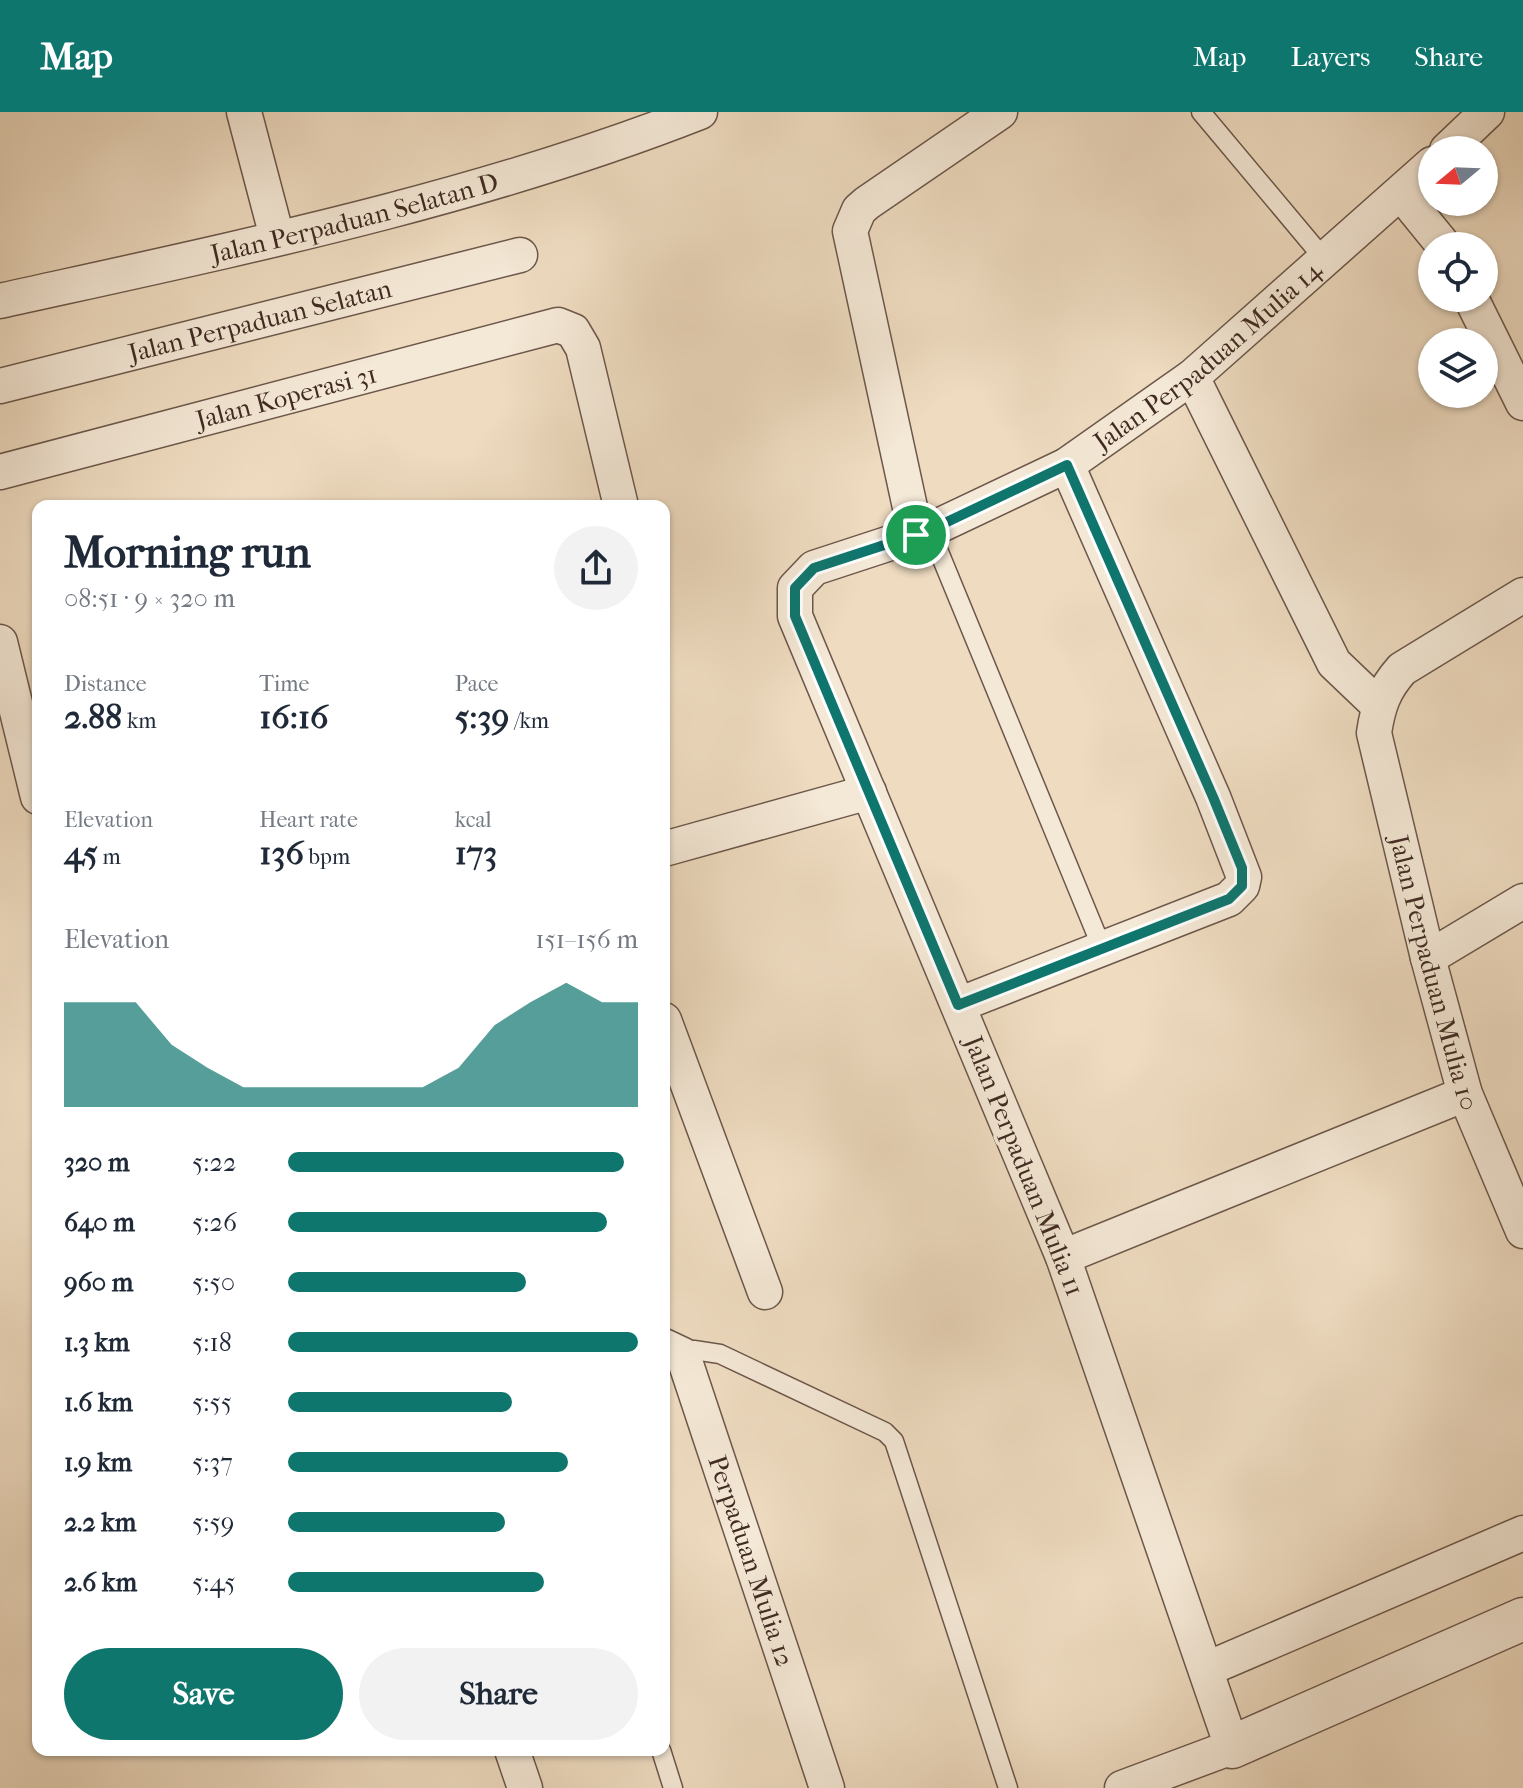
<!DOCTYPE html>
<html lang="en">
<head>
<meta charset="utf-8">
<style>
	:root { --surface:#fff; --page:#f2f2f3; --text:#1f2937; --muted:#747a83; --accent:#0f766e }
	body { margin:0; font-family:"IM FELL French Canon",serif; background:var(--page); color:var(--text); height:100vh; display:flex; flex-direction:column; font-size:30px; white-space:nowrap }
	* { box-sizing:border-box; margin:0 }
	p { font-size:26px; color:var(--muted) }
	.icon { flex:none; width:44px; height:44px; fill:none; stroke:currentColor; stroke-width:2; stroke-linecap:round; stroke-linejoin:round }
	.map { position:relative; flex:1; overflow:hidden }
	.sheet { position:absolute; left:32px; top:388px; width:638px; height:1256px; display:flex; flex-direction:column; background:var(--surface); border-radius:16px; box-shadow:0 2px 6px #0004 }
	.sheet>* { flex:none }
	.needle { width:52px; rotate:251deg }
	.buttons { position:absolute; left:1418px; top:24px; display:grid; gap:16px }
	.buttons a { display:grid; place-items:center; width:80px; height:80px; border-radius:50%; background:var(--surface); box-shadow:0 2px 6px #0004; font-size:40px }
	.pin { position:absolute; display:grid; place-items:center; width:68px; height:68px; color:#fff; margin:-34px; border:4px solid #fff; border-radius:50%; box-shadow:0 2px 8px #0007 }
	.round { display:grid; place-items:center; flex:none; width:84px; height:84px; border-radius:42px; background:var(--page) }
	.head { display:flex; align-items:center; justify-content:space-between; height:136px; padding:0 32px }
	h1 { font-size:44px; font-weight:700; line-height:60px }
	.metrics { display:grid; grid-template-columns:repeat(3,1fr); gap:12px; height:136px; padding:8px 32px }
	.metrics div { display:grid; align-content:center }
	.metrics b { font-size:34px; font-weight:700 }
	.metrics small { font-size:22px; font-weight:400 }
	.metrics p { font-size:22px }
	.chart { height:224px; padding:16px 32px }
	.chart p { display:flex; justify-content:space-between }
	.chart svg { width:100%; height:144px; margin-top:8px; fill:var(--accent); opacity:.7 }
	.action { display:flex; gap:16px; margin-top:auto; padding:16px 32px }
	.action a { flex:1; height:92px; border-radius:48px; background:var(--accent); color:#fff; font-size:32px; font-weight:700; line-height:92px; text-align:center }
	.action a+a { background:var(--page); color:var(--text) }
	ul { padding:0 32px; list-style:none; font-size:26px }
	li { display:grid; grid-template-columns:128px 96px 1fr; align-items:center; height:60px }
	li i { height:20px; border-radius:10px; background:var(--accent) }
	header { display:flex; align-items:center; gap:48px; box-sizing:border-box; height:112px; padding:0 40px; background:var(--accent); color:#fff }
	header strong { font-size:38px }
	nav { display:flex; gap:44px; margin-inline-start:auto; font-size:28px }
	.map>svg:first-child { display:block }
	.lines { fill:none; stroke-linecap:round; stroke-linejoin:round }
	.service-casing { stroke:#6c574a; stroke-width:21 }
	.minor-casing { stroke:#6c574a; stroke-width:37 }
	.tertiary-casing { stroke:#6c574a; stroke-width:45 }
	.service { stroke:#f4e8d6; stroke-width:18 }
	.minor { stroke:#f4e8d6; stroke-width:34 }
	.tertiary { stroke:#f4e8d6; stroke-width:42 }
	.route-casing { stroke:#fff; stroke-width:16 }
	.route { stroke:#0f766e; stroke-width:10 }
	.labels { text-anchor:middle; dominant-baseline:central; stroke-width:7; stroke-linejoin:round; paint-order:stroke }
	.street-label { font-size:26px; fill:#402b23; stroke:#f4e8d6 }
</style>
</head>
<body>
<header>
<strong>Map</strong>
<nav><a>Map</a><a>Layers</a><a>Share</a></nav>
</header>
<div class="map">
<svg width="1523" height="1676" viewBox="0 0 1523 1676">
	<rect width="100%" height="100%" fill="#eedbc0"/>
	<filter id="stains"><feTurbulence type="fractalNoise" baseFrequency=".0025" numOctaves="4"/><feColorMatrix values="0 0 0 0 .2 0 0 0 0 .09 0 0 0 0 .02 0 0 0 .5 -.17"/></filter>
	<radialGradient id="worn" r=".72"><stop offset=".6" stop-color="#630" stop-opacity="0"/><stop offset="1" stop-color="#630" stop-opacity=".3"/></radialGradient>
	<g class="lines">
		<defs>
			<path id="service" d="M1201,0L1325,148
				M930,418L1102,836
				M683,1243L694,1238L720,1242L885,1320L894,1329L1008,1676
				M661,1638L673,1676"/>
			<g id="minor">
				<path d="M244,0L277,125"/>
				<path d="M1447,38L1487,0"/>
				<path d="M1401,81L1444,134"/>
				<path d="M1471,186L1523,291"/>
				<path id="s1" d="M0,189C235,137 476,88 700,0"/>
				<path d="M1192,265L1334,551L1378,593"/>
				<path id="s2" d="M0,274L520,143"/>
				<path id="s3" d="M0,360L558,213L573,219L583,236L621,394"/>
				<path d="M916,423L850,119L859,98L867,91L1000,0"/>
				<path id="s4" d="M1523,483L1402,557C1384,577 1378,594 1374,621L1428,846L1465,982L1523,1119"/>
				<path d="M0,530L38,685"/>
				<path d="M664,737L869,680"/>
				<path d="M1428,846L1523,789"/>
				<path d="M958,893L1229,787L1242,774L1244,765L1213,685L1067,353"/>
				<path d="M664,908L765,1180"/>
				<path d="M1063,1145L1465,982"/>
				<path id="s5" d="M664,1234L683,1243L827,1676"/>
				<path d="M1207,1557L1523,1421"/>
				<path d="M512,1638L525,1676"/>
				<path id="s6" d="M1122,1676L1232,1635L1063,1145L795,504V476L814,456L930,418L1067,353L1192,265L1432,52"/>
			</g>
			<path id="tertiary" d="M1232,1635L1523,1507"/>
		</defs>
		<use href="#service" class="service-casing"/>
		<use href="#minor" class="minor-casing"/>
		<use href="#tertiary" class="tertiary-casing"/>
		<use href="#service" class="service"/>
		<use href="#minor" class="minor"/>
		<use href="#tertiary" class="tertiary"/>
	</g>
	<g class="lines">
		<defs>
			<path id="route" d="M1067,353L1213,685L1242,756V774L1229,787L958,893L795,504V476L814,456L930,418Z"/>
		</defs>
		<use href="#route" class="route-casing"/>
		<use href="#route" class="route"/>
	</g>
	<g class="labels">
		<g class="street-label">
			<text stroke="none"><textPath href="#s1" startOffset="364">Jalan Perpaduan Selatan D</textPath></text>
			<text stroke="none"><textPath href="#s2" startOffset="268">Jalan Perpaduan Selatan</textPath></text>
			<text stroke="none"><textPath href="#s6" startOffset="1838">Jalan Perpaduan Mulia 14</textPath></text>
			<text stroke="none"><textPath href="#s3" startOffset="296">Jalan Koperasi 31</textPath></text>
			<text stroke="none"><textPath href="#s4" startOffset="460">Jalan Perpaduan Mulia 10</textPath></text>
			<text transform="translate(1024 1054) rotate(68)">Jalan Perpaduan Mulia 11</text>
			<text stroke="none"><textPath href="#s5" startOffset="238">Perpaduan Mulia 12</textPath></text>
		</g>
	</g>
	<rect width="100%" height="100%" filter="url(#stains)"/>
	<rect width="100%" height="100%" fill="url(#worn)"/>
</svg>
<div class="buttons">
<a><svg class="needle" viewBox="-14 -14 28 28"><path d="M0-13l5 13h-10z" fill="#e53935"/><path d="M0 13l5-13h-10z" fill="#747a83"/></svg></a>
<a><svg class="icon" aria-label="locate" viewBox="0 0 24 24"><circle cx="12" cy="12" r="6"/><path d="M12 2v4M12 18v4M2 12h4M18 12h4"/></svg></a>
<a><svg class="icon" aria-label="layers" viewBox="0 0 24 24"><path d="M12 4l9 5-9 5-9-5zM3 14l9 5 9-5"/></svg></a>
</div>
<div class="pin" style="left:916px;top:423px;background:#1e9e55"><svg class="icon" aria-label="arrive" viewBox="0 0 24 24"><path d="M6 21V4h12l-3 4 3 4H6"/></svg></div>
<section class="sheet">
<div class="head"><div><h1>Morning run</h1><p>08:51 · 9 × 320 m</p></div><a class="round"><svg class="icon" aria-label="share" viewBox="0 0 24 24"><path d="M12 15V3M7 8l5-5 5 5M5 13v7h14v-7"/></svg></a></div>
<div class="metrics">
<div><p>Distance</p><b>2.88<small> km</small></b></div>
<div><p>Time</p><b>16:16</b></div>
<div><p>Pace</p><b>5:39<small> /km</small></b></div>
</div>
<div class="metrics">
<div><p>Elevation</p><b>45<small> m</small></b></div>
<div><p>Heart rate</p><b>136<small> bpm</small></b></div>
<div><p>kcal</p><b>173</b></div>
</div>
<div class="chart"><p><span>Elevation</span>151–156 m</p>
<svg viewBox="0 0 160 44" preserveAspectRatio="none"><path d="M0 44V12L10 12L20 12L30 25L40 32L50 38L60 38L70 38L80 38L90 38L100 38L110 32L120 19L130 12L140 6L150 12L160 12V44z"/></svg>
</div>
<ul>
<li><b>320 m</b>5:22<i style="width:96%"></i></li>
<li><b>640 m</b>5:26<i style="width:91%"></i></li>
<li><b>960 m</b>5:50<i style="width:68%"></i></li>
<li><b>1.3 km</b>5:18<i style="width:100%"></i></li>
<li><b>1.6 km</b>5:55<i style="width:64%"></i></li>
<li><b>1.9 km</b>5:37<i style="width:80%"></i></li>
<li><b>2.2 km</b>5:59<i style="width:62%"></i></li>
<li><b>2.6 km</b>5:45<i style="width:73%"></i></li>
</ul>
<div class="action"><a>Save</a><a>Share</a></div>
</section>
</div>
</body>
</html>
